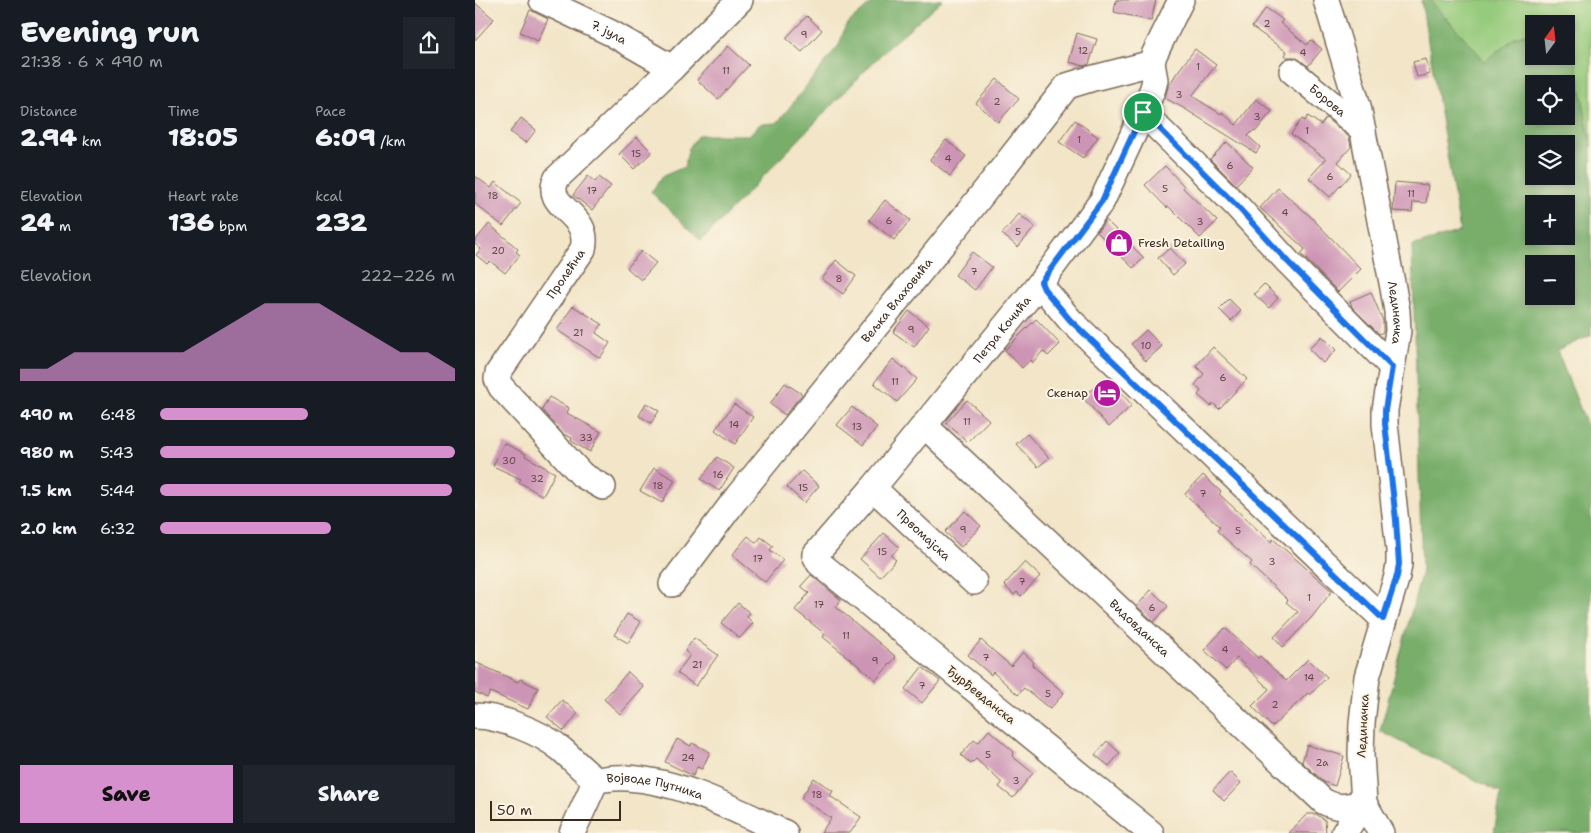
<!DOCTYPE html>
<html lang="en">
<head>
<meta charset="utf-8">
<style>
	:root { --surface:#171b24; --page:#20242c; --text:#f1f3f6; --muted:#9ea1a6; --accent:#d690ce }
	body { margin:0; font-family:"Shantell Sans",sans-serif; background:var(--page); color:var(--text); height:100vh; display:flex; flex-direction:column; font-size:19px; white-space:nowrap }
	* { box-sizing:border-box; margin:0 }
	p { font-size:16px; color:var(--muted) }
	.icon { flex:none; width:28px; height:28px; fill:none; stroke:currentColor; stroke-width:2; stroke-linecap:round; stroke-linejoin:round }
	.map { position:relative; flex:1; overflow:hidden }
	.panel { display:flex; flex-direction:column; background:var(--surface); width:475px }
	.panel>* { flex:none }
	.needle { width:32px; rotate:15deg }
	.buttons { position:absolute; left:1050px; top:15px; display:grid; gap:10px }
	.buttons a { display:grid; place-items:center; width:50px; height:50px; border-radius:0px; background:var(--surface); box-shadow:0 2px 8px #0003; font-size:25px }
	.scale { position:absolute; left:15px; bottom:12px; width:131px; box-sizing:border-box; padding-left:5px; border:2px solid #3b2a1e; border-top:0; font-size:14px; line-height:18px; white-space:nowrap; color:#3b2a1e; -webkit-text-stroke:4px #fcf5e5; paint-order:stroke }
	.pin { position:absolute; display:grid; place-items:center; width:42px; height:42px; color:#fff; margin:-21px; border:2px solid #fff; border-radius:50%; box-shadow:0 1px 5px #0007 }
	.round { display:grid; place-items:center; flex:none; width:52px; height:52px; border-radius:0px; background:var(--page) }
	.head { display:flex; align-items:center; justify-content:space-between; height:85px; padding:0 20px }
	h1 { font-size:28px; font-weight:800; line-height:38px }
	.metrics { display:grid; grid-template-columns:repeat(3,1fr); gap:8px; height:85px; padding:5px 20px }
	.metrics div { display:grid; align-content:center }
	.metrics b { font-size:25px; font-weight:800 }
	.metrics small { font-size:14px; font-weight:400 }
	.metrics p { font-size:14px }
	.chart { height:140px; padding:10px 20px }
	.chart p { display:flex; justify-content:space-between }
	.chart svg { width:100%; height:90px; margin-top:5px; fill:var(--accent); opacity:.7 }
	.button { display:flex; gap:10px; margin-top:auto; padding:10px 20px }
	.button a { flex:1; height:58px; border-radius:0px; background:var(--accent); color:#111; font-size:20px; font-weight:800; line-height:58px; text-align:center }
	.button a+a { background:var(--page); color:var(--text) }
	ul { padding:0 20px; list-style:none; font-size:16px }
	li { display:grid; grid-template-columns:80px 60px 1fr; align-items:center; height:38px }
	li i { height:12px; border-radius:6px; background:var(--accent) }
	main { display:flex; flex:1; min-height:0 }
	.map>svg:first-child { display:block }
	.green { fill:#96ca7b; stroke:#687a4c }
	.forest { fill:#78ae6b; stroke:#5a6c44; fill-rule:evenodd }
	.building { fill:#cd95b5 }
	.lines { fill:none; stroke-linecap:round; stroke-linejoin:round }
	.minor-casing { stroke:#7b6b5a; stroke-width:28 }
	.minor { stroke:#fff; stroke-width:25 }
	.route-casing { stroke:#fff; stroke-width:10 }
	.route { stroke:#1a73e8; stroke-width:6 }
	.labels { text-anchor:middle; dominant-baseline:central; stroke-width:4; stroke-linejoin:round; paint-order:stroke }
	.number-label { font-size:10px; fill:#604544 }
	.street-label { font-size:12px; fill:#3b2a1e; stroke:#fcf5e5 }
	.poi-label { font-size:12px; fill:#3b2a1e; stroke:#fcf5e5; text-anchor:start }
</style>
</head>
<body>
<main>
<section class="panel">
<div class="head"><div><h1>Evening run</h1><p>21:38 · 6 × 490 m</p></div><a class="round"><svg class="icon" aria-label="share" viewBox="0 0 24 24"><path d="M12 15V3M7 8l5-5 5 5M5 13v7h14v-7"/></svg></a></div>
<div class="metrics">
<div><p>Distance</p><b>2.94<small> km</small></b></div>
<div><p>Time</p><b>18:05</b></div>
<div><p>Pace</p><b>6:09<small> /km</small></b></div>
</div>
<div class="metrics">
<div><p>Elevation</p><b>24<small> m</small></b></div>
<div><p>Heart rate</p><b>136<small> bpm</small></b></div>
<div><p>kcal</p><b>232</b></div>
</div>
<div class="chart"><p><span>Elevation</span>222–226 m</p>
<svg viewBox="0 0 160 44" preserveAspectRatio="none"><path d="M0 44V38L10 38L20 30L30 30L40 30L50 30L60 30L70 22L80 14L90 6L100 6L110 6L120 14L130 22L140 30L150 30L160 38V44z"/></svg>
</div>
<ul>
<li><b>490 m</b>6:48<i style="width:50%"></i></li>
<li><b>980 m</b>5:43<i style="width:100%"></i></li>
<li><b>1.5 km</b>5:44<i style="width:99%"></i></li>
<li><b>2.0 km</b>6:32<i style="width:58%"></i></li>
</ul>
<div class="button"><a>Save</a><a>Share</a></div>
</section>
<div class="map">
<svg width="1116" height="833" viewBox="0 0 1116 833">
	<rect width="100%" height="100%" fill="#fcf5e5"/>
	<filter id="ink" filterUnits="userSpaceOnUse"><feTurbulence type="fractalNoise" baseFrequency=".02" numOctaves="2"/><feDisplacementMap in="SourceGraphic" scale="10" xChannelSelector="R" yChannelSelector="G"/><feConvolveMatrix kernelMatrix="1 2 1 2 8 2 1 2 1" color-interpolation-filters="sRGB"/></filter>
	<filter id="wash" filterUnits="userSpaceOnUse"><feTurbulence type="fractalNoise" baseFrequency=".0096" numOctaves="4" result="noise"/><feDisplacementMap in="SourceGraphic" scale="20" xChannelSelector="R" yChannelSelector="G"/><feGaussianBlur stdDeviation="1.12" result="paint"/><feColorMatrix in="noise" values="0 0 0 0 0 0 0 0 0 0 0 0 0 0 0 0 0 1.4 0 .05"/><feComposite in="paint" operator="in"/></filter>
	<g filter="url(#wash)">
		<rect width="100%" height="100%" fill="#f2e5c8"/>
		<path class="green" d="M955,0H1116V146L1093,20L1082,24H1059V31L1041,37L1010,61Z"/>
		<path class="forest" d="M400,0H468L413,47L226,241L176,192L188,176L209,167L214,148L223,135H274L285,124L302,123L364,45L371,25Z
			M946,0H955L1010,61L1041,37L1059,31V56H1091V24H1082L1093,20L1116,146V335L1082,351L1116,435V833H1019L1026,793L905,731L947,571L937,246L985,231ZM1059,84H1091V116H1059ZM1059,144H1091V176H1059ZM1059,204H1091V236H1059ZM1059,264H1091V296H1059Z"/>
		<g id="blocks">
			<path class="building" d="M641,0H681L676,21L639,12Z
				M0,3L19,19L0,40Z
				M791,8L808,20L805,23L832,45L836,40L847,49L833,66L820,57H812L810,55L812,52L777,27Z
				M55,10L73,19L63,41L45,32Z
				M332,16L347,30L327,52L311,38Z
				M602,33L622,39L614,64L609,66L594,62Z
				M253,46L274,65L243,99L222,80Z
				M720,49L741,65L717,96L746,114L747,112L761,125L781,99L797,111L781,131L779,130L773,136L785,147L781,153L710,109L690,98L693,87L701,74Z
				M951,59L955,74L942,77L938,62Z
				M522,79L544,99L523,122L501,103Z
				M833,116L846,125L851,118L874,137L876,147L863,162L876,174L855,197L834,178L851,159L816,134L827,119L830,121Z
				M46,118L61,130L51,143L35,132Z
				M600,120L623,137L608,158L584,142Z
				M162,137L177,152L159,169L144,154Z
				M471,140L491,156L475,176L455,160Z
				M752,142L778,167L761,185L735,159Z
				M690,166L709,186L708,188L742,221L725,238L693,206L692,208L670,185Z
				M0,176L16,188L20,182L46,203L28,226L0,204Z
				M113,176L120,182L124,177L136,186L117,210L98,195Z
				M920,182L953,185L951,203L938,202L937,212L918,211Z
				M803,188L835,216L886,269L863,292L826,254L830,249L785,208Z
				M410,200L435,220L419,240L394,220Z
				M544,214L560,227L543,247L527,234Z
				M631,220L669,258L658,268L622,232Z
				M14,224L43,249L41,252L45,255L30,273L15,261L12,264L1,255L6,249L0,244V241Z
				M695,248L710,264L698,275L683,258Z
				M166,251L181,263L166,280L152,268Z
				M497,252L517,267L500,290L480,275Z
				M361,260L381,276L368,294L347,279Z
				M789,284L803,298L794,308L779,294Z
				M896,292L908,321V332L904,334L877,307L875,301Z
				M754,299L766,311L756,321L744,309Z
				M98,306L127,324L121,333L135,343L125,358L82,330Z
				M434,311L454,326L439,347L418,332Z
				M561,319L585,344L573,356L568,351L557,363L555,360L547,368L530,350Z
				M671,330L687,346L671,361L656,344Z
				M847,336L861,350L848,363L834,349Z
				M738,347L772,379L744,409L738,403L736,406L723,395L726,391L720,385L729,374L721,366Z
				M418,359L442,379L422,402L399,383Z
				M634,380L657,405L634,427L608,398L625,382L628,386Z
				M310,383L327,394L310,415L295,404Z
				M74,397L94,408L92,413L126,432L115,452L96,441L97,438L88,434L67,410Z
				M492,400L514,420L493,442L471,423Z
				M171,403L184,411L176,423L164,416Z
				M259,404L278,417L260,444L240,430Z
				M377,407L402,427L388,445L362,425Z
				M552,434L574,458L563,467L541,444Z
				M29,443L51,454L50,456L80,473L68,496L44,482L46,479L18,466Z
				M242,457L259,468L244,491L226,479Z
				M179,468L200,480L187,503L165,491Z
				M327,471L344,486L329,503L312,487Z
				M728,475L746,492L744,494L796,542L798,539L857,591L837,617L808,647L799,637L823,612L811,602L813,600L775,565L777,562L742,531L745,527L710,494Z
				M490,511L506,526L486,547L470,532Z
				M409,533L424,547L416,556L421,560L405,577L385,559Z
				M273,536L281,543L286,537L298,546L295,550L308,560L290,582L257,555Z
				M550,562L565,576L546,596L542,592L539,595L529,585Z
				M336,575L366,600L361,607L421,657L401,680L348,637L350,634L320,610L334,593L326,586Z
				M676,590L693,606L679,622L662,606Z
				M263,603L275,613L272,617L278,623L265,638L246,623Z
				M152,614L166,622L153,643L139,635Z
				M750,628L783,658L785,656L811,681L833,659L852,677L835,695L833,693L797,727L777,706L794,689L762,658L751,670L729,650Z
				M219,638L243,655L221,686L202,673L215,655L210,651Z
				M506,640L536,666L548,652L559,662L557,665L589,693L575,709L549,688L543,695L518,672L516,675L493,655Z
				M0,662L43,682L45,679L63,688L53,709L15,692L12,698L0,692Z
				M447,667L465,681L447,703L430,689Z
				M153,672L169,687L145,714L129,699Z
				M87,700L103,713L89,731L72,717Z
				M514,730L539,752L537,756L558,773L538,798L524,787L527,783L501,759L496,764L486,755L499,740L503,743Z
				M202,739L216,746L217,743L235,752L227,769L222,767L218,776L190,762Z
				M632,741L645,753L634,766L620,755Z
				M832,745L869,756L860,786L849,782L827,762Z
				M755,772L766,783L749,801L738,790Z
				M339,778L358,791L355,796L386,817L375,833H346L356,818L326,798Z
				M832,814H841L850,820L851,833H814Z"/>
		</g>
	</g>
	<g filter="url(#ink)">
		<use href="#blocks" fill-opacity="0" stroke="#7b6b5a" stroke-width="1"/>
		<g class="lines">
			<defs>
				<g id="minor">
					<path id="s1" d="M67,0L136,33L197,68"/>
					<path id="s2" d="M851,0L883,106L918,288L922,311L923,331L910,410V424L924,550V564L922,576L892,677L887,723L886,754L889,803L906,833"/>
					<path id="s3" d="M817,71L888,130"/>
					<path d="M668,113L761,205L813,262L917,367"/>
					<path d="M566,282L569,289L595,320L908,619"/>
					<path id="s4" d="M449,425L848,801C864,810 872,806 889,803"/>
					<path id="s5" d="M128,487L107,475L26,387L22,379L23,373L108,249C117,211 66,209 82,178L197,68L265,0"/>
					<path id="s6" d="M398,488L499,582"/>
					<path id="s7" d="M197,584L263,496L484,224L592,86L615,79L677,63"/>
					<path id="s8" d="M0,716C25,716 67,733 86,749C98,759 108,771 121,780C131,779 142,777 152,778C207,781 260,810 310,833"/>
					<path d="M97,833L121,780"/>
					<path id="s9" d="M676,833L344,563L340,555L398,488L566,282L627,201L668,113L678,88L680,80L677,63L679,55L706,0"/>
					<path d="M869,833L889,803"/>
				</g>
			</defs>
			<use href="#minor" class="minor-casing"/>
			<use href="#minor" class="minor"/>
		</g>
	</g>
	<g class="lines" filter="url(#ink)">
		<defs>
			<path id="route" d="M668,112L761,205L813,262L917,367L910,410V424L921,520L924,564L922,576L908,619L595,320L569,289L566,282L627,201Z"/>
		</defs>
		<use href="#route" class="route-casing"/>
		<use href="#route" class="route"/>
	</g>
	<defs>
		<symbol id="shop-disc" viewBox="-11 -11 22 22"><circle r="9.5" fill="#b5179e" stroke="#fcf5e5"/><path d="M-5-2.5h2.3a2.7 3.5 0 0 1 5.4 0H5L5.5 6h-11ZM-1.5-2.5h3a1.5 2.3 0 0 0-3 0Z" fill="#fff"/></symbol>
		<symbol id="hotel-disc" viewBox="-11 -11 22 22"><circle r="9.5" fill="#b5179e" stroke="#fcf5e5"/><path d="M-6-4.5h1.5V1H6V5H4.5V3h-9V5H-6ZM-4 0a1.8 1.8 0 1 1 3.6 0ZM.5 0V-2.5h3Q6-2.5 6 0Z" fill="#fff"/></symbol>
	</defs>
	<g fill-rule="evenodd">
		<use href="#shop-disc" x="628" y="227" width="32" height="32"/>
		<use href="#hotel-disc" x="616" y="377" width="32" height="32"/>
	</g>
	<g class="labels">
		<g class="number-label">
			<text x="792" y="23">2</text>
			<text x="329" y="34">9</text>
			<text x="608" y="50">12</text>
			<text x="828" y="52">4</text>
			<text x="723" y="66">1</text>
			<text x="251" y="70">11</text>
			<text x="704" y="94">3</text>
			<text x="522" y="101">2</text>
			<text x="782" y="116">3</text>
			<text x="832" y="130">1</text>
			<text x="604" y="139">1</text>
			<text x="161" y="153">15</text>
			<text x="473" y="158">4</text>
			<text x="755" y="165">6</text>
			<text x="855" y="176">6</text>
			<text x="690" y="188">5</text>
			<text x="117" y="190">17</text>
			<text x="936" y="193">11</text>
			<text x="18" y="195">18</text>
			<text x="810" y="212">4</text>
			<text x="414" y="220">6</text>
			<text x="725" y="221">3</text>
			<text x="543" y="231">5</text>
			<text x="23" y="250">20</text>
			<text x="499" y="271">7</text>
			<text x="364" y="278">8</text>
			<text x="436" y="329">9</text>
			<text x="103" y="332">21</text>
			<text x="671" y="345">10</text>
			<text x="748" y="377">6</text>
			<text x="420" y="381">11</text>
			<text x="492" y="421">11</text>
			<text x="259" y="424">14</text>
			<text x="382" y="426">13</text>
			<text x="111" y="437">33</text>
			<text x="34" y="460">30</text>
			<text x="243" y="474">16</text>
			<text x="62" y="478">32</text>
			<text x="183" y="485">18</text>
			<text x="328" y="487">15</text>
			<text x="728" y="493">7</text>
			<text x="488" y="529">9</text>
			<text x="763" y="530">5</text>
			<text x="407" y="551">15</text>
			<text x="283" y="558">17</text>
			<text x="797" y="561">3</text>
			<text x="547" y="581">7</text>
			<text x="834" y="597">1</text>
			<text x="344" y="604">17</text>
			<text x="677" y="607">6</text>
			<text x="371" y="635">11</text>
			<text x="750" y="649">4</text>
			<text x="511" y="657">7</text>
			<text x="400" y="660">9</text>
			<text x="222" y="664">21</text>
			<text x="834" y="677">14</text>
			<text x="447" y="685">7</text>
			<text x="573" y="693">5</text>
			<text x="800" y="704">2</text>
			<text x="513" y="754">5</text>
			<text x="213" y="757">24</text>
			<text x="847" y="762">2a</text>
			<text x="541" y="780">3</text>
			<text x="342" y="794">18</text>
		</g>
		<g class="street-label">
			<text stroke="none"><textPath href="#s1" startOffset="74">7. јула</textPath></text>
			<text stroke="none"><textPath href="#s3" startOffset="46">Борова</textPath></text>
			<text stroke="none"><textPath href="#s5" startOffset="279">Пролећна</textPath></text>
			<text stroke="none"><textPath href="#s7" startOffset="362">Вељка Влаховића</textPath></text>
			<text stroke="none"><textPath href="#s2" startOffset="321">Лединачка</textPath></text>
			<text stroke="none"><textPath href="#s9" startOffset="730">Петра Кочића</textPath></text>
			<text stroke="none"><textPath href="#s6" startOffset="69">Првомајска</textPath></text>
			<text stroke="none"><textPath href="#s4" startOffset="296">Видовданска</textPath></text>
			<text transform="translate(506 695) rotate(39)">Ђурђевданска</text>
			<text transform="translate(888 726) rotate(-87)">Лединачка</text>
			<text stroke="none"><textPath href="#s8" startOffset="200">Војводе Путника</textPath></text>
		</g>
		<g class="poi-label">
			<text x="663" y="243">Fresh Detailing</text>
			<text x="613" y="393" text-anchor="end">Скенар</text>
		</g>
	</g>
</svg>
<div class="buttons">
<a><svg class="needle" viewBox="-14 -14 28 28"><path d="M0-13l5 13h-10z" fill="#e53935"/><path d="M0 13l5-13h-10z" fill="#9ea1a6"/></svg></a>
<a><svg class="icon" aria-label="locate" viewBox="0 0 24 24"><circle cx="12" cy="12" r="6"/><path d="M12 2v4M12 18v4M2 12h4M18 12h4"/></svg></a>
<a><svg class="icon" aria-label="layers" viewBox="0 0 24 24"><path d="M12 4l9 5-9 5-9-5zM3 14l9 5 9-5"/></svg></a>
<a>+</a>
<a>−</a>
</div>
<div class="scale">50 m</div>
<div class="pin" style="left:668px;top:112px;background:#1e9e55"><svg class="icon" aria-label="arrive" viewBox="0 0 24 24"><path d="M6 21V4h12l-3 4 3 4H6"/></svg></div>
</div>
</main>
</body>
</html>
